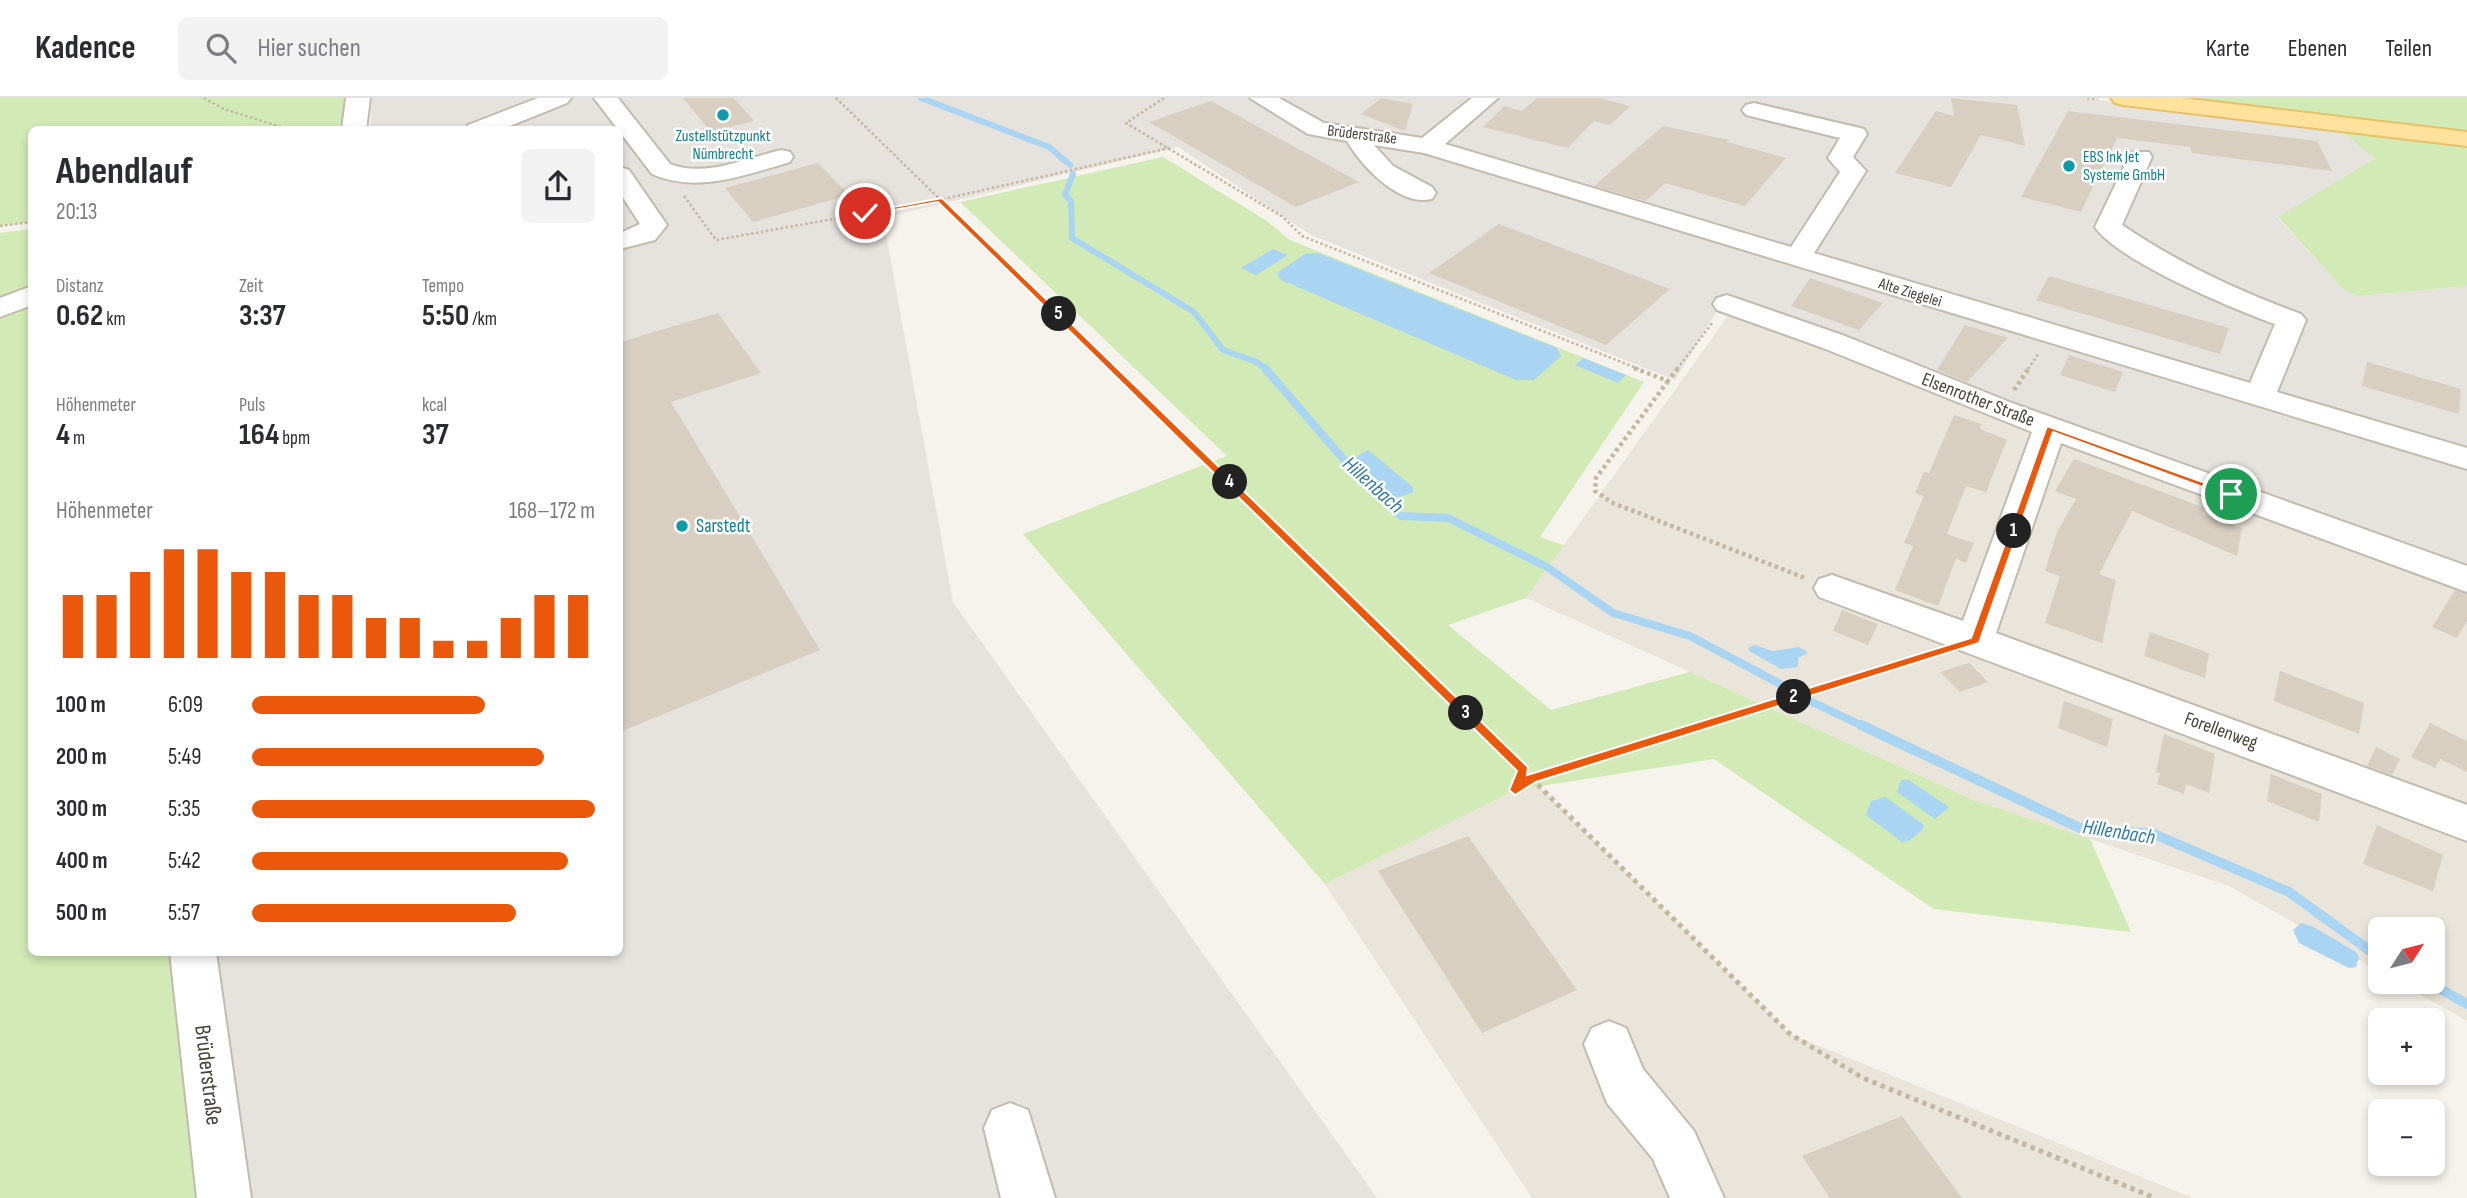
<!DOCTYPE html>
<html lang="de">
<head>
<meta charset="utf-8">
<style>
	:root { --surface:#fff; --page:#f2f2f3; --text:#2b2b33; --muted:#7c7c81; --line:#e1e1e2; --accent:#ea580c }
	body { margin:0; font-family:"Sofia Sans Condensed",sans-serif; background:var(--page); color:var(--text); height:100vh; display:flex; flex-direction:column; font-size:26px; white-space:nowrap }
	* { box-sizing:border-box; margin:0 }
	p { font-size:23px; color:var(--muted) }
	.icon { flex:none; width:38px; height:38px; fill:none; stroke:currentColor; stroke-width:2; stroke-linecap:round; stroke-linejoin:round }
	.map { position:relative; flex:1; overflow:hidden }
	.details { position:absolute; left:28px; top:28px; width:595px; height:830px; display:flex; flex-direction:column; background:var(--surface); border-radius:10px; box-shadow:0 4px 10px #0003 }
	.details>* { flex:none }
	.needle { width:46px; rotate:54deg }
	.buttons { position:absolute; left:2368px; top:819px; display:grid; gap:14px }
	.buttons a { display:grid; place-items:center; width:77px; height:77px; border-radius:10px; background:var(--surface); box-shadow:0 4px 10px #0003; font-size:35px }
	.pin { position:absolute; display:grid; place-items:center; width:60px; height:60px; color:#fff; margin:-30px; border:4px solid #fff; border-radius:50%; box-shadow:0 2px 7px #0007 }
	.km { position:absolute; width:35px; height:35px; margin:-18px; border-radius:50%; background:#222; color:#fff; font-size:19px; line-height:35px; text-align:center }
	.round { display:grid; place-items:center; flex:none; width:74px; height:74px; border-radius:10px; background:var(--page) }
	.headline { display:flex; align-items:center; justify-content:space-between; height:119px; padding:0 28px }
	h1 { font-size:38px; font-weight:700; line-height:52px }
	.metrics { display:grid; grid-template-columns:repeat(3,1fr); gap:10px; height:119px; padding:7px 28px }
	.metrics div { display:grid; align-content:center }
	.metrics b { font-size:30px; font-weight:700 }
	.metrics small { font-size:19px; font-weight:400 }
	.metrics p { font-size:19px }
	.chart { height:196px; padding:14px 28px }
	.chart p { display:flex; justify-content:space-between }
	.chart svg { width:100%; height:126px; margin-top:7px; stroke:var(--accent); stroke-width:6 }
	ul { padding:0 28px; list-style:none; font-size:23px }
	li { display:grid; grid-template-columns:112px 84px 1fr; align-items:center; height:52px }
	li i { height:18px; border-radius:9px; background:var(--accent) }
	header { display:flex; align-items:center; gap:42px; box-sizing:border-box; height:98px; padding:0 35px; background:var(--surface); border-bottom:2px solid var(--line) }
	header strong { font-size:33px }
	nav { display:flex; gap:38px; margin-inline-start:auto; font-size:24px }
	.search { width:490px; height:63px; background:var(--page); display:flex; align-items:center; gap:18px; box-sizing:border-box; padding:0 24px; border-radius:10px; color:var(--muted); font-size:26px }
	.map>svg:first-child { display:block }
	.residential { fill:#eae5da }
	.industrial { fill:#e6e2dd }
	.green { fill:#d2eab5 }
	.water { fill:#a9d4f2 }
	.lines { fill:none; stroke-linecap:round; stroke-linejoin:round }
	.stream-far2 { stroke:#a9d4f2; stroke-width:6 }
	.stream-far1 { stroke:#a9d4f2; stroke-width:8 }
	.stream { stroke:#a9d4f2; stroke-width:10 }
	.building { fill:#d8cfc1 }
	.minor-casing { stroke:#c2bbae; stroke-width:4 }
	.major-casing { stroke:#e6c16a; stroke-width:4 }
	.path-far2 { stroke:#c4b79f; stroke-width:2.5; stroke-dasharray:2.5 2.5; stroke-linecap:butt }
	.path-far1 { stroke:#c4b79f; stroke-width:4.5; stroke-dasharray:3.5 3.5; stroke-linecap:butt }
	.path { stroke:#c4b79f; stroke-width:5; stroke-dasharray:4.5 4.5; stroke-linecap:butt }
	.minor { fill:#fff; fill-rule:evenodd }
	.major { fill:#ffe39c; fill-rule:evenodd }
	.route { fill:#ea580c; stroke:#fff; stroke-width:2 }
	.culture-dot { fill:#0f9aa8; stroke:#fff; stroke-width:2.5 }
	.labels { text-anchor:middle; dominant-baseline:central; stroke-width:5; stroke-linejoin:round; paint-order:stroke }
	.far-street-label { font-size:16px; fill:#4b4439; stroke:#fff }
	.far-culture-label { font-size:16px; fill:#0d838f; stroke:#fff }
	.street-label { font-size:19px; fill:#4b4439; stroke:#fff }
	.culture-label { font-size:19px; fill:#0d838f; stroke:#fff; text-anchor:start }
	.water-label { font-size:21px; font-style:italic; fill:#2e7ab2; stroke:#fff }
	.near-street-label { font-size:23px; fill:#4b4439; stroke:#fff }
</style>
</head>
<body>
<header>
<strong>Kadence</strong>
<div class="search"><svg class="icon" aria-label="search" viewBox="0 0 24 24"><circle cx="10" cy="10" r="6"/><path d="M15 15l6 6"/></svg>Hier suchen</div>
<nav><a>Karte</a><a>Ebenen</a><a>Teilen</a></nav>
</header>
<div class="map">
<svg width="2467" height="1100" viewBox="0 0 2467 1100">
	<rect width="100%" height="100%" fill="#f6f3ec"/>
	<path class="residential" d="M1730,215L2467,479V923L2398,884H2432V831H2380V874L2229,788L1974,702L1526,500Z
		M1532,681L1790,936L2193,1100H1532L1325,786Z"/>
	<path class="industrial" d="M372,0H2082L2340,32L2376,59L2278,120L2344,192L2361,198L2467,188V477L1724,201L1675,282L1311,137L1178,49L883,120L953,504L1377,1100H239L200,854H620V32L370,31Z"/>
	<path class="green" d="M0,0H357L352,31L32,32L31,124L0,128Z
		M2173,0H2467V34Z
		M2340,32L2467,48V188L2360,198L2344,192L2278,119L2375,60Z
		M1163,59L1267,123L1290,142L1644,284L1540,439L1564,447L1526,500L1448,527L1551,612L1690,574L1974,702L2090,741L2131,834L1934,811L1714,661L1515,692L1325,786L1023,436L1227,358L960,104Z
		M31,131V194L0,207V135Z
		M31,205L32,854H193L228,1100H0V218Z"/>
	<path class="water" d="M1273,151L1288,157L1256,177L1241,170Z
		M1318,155L1557,250L1561,258L1534,282H1516L1281,182L1277,175L1305,156Z
		M1583,260L1626,277L1618,285L1575,267Z
		M1368,352L1413,389V394L1400,399H1390L1356,359Z
		M1754,547L1773,553L1799,549L1808,555L1798,560V569L1781,571L1749,553V549Z
		M1901,682H1909L1949,709L1935,721L1897,694Z
		M1885,699L1923,726V731L1910,742L1902,744L1866,717L1871,703Z
		M2301,825L2312,828L2356,854L2359,859L2356,869L2349,870L2299,845L2293,832Z"/>
	<g class="lines">
		<path class="stream-far2" d="M921,0L1049,49L1070,67
			M1073,76L1065,97L1071,103L1072,140L1194,214L1223,252L1257,264L1266,271"/>
		<path class="stream-far1" d="M1265,270L1363,384L1401,418L1448,420L1547,469L1613,515L1690,538L1784,588
			M1812,604L1865,629"/>
		<path class="stream" d="M1861,627L2080,730L2154,736L2289,794L2380,860
			M2428,884L2467,906"/>
	</g>
	<path class="building" d="M683,0H734L754,23L711,34Z
		M1381,0L1413,6L1405,33L1361,16Z
		M1537,0H1600L1630,8L1610,27L1594,23L1568,50L1483,29L1504,8L1522,13Z
		M1951,0L2017,7L2025,48L1981,37L1951,89L1895,75L1936,13L1954,18Z
		M1211,3L1262,31L1359,84L1296,109L1149,24Z
		M2068,13L2317,43L2332,73L2192,55L2190,49L2117,40L2081,114L2021,99Z
		M1663,28L1729,42L1727,44L1786,60L1745,108L1665,85L1646,103L1594,88Z
		M818,65L849,97L753,124L725,90Z
		M1499,126L1670,191L1606,247L1429,175Z
		M2049,178L2229,230L2220,256L2036,202Z
		M1810,180L1883,205L1859,232L1791,208Z
		M718,215L761,275L671,304L820,552L620,634V244Z
		M1965,227L2008,240L1967,284L1937,272Z
		M2069,257L2123,274L2115,294L2060,277Z
		M2367,264L2461,291L2459,316L2362,288Z
		M1954,317L1982,326L1980,331L2007,342L1986,394L1966,388L1947,436L1974,445L1966,465L1956,461L1938,508L1895,492L1913,448L1904,445L1924,398L1915,395L1924,374L1929,375Z
		M2074,361L2205,410L2203,416L2242,430L2237,458L2132,413L2099,476L2116,482L2102,545L2045,525L2060,478L2045,473L2057,434L2076,401L2055,393Z
		M2455,492L2467,496V523L2457,540L2432,529Z
		M1842,512L1878,526L1868,547L1833,533Z
		M2150,534L2209,555L2205,580L2144,558Z
		M1969,565L1988,584L1960,594L1940,574Z
		M2280,573L2364,605L2359,636L2274,603Z
		M2064,603L2113,621L2107,649L2058,630Z
		M2430,625L2467,643V674L2440,661L2435,670L2411,659Z
		M2164,636L2215,656L2209,695L2186,686L2184,696L2157,686L2160,675L2156,674Z
		M2376,649L2400,661L2392,677L2367,668Z
		M2271,676L2322,696L2319,724L2267,703Z
		M2377,727L2443,757L2433,793L2363,766Z
		M1468,738L1577,892L1482,935L1378,773Z
		M1902,1018L1962,1100H1830L1802,1058Z"/>
	<g class="lines">
		<defs>
			<path id="minor" d="M346,0H370L366,32H342Z
				M538,0H571L567,5L500,32H465L468,27Z
				M594,0H618L670,66C705,80 747,60 781,52L790,54L793,59L790,64C745,77 698,96 652,76Z
				M1250,0H1279L1324,25L1422,40L1472,0H1498L1445,46L1791,149L1840,74L1828,60L1840,40L1746,17L1742,12L1746,7L1754,5L1864,31L1867,36L1853,59L1866,73L1814,155L2250,285L2275,226C2233,211 2118,163 2095,129L2131,54H2149L2152,59L2122,127C2178,165 2238,193 2301,216L2306,222L2277,294L2467,350V371L1424,55L1374,47L1393,68L1432,89L1436,95L1432,101C1400,109 1362,69 1347,43L1308,36Z
				M620,69L629,72L667,127L655,142L620,151V135L640,126L620,95Z
				M32,188V207L0,219V200Z
				M1727,197L1845,238L2012,305L2467,468V494L2061,345L1996,535L2467,707V743L1819,499L1814,490L1819,481L1832,477L1963,523L2032,334L1823,250L1717,212L1713,206L1717,200Z
				M170,854H216L251,1100H197Z
				M1609,923L1626,930L1643,971L1694,1033L1724,1100H1670L1653,1061L1607,1005L1584,946L1592,930Z
				M1010,1005L1028,1012L1055,1100H1001L984,1030L992,1012Z"/>
			<path id="major" d="M2111,0H2182L2467,34V48L2123,7L2115,5Z"/>
		</defs>
		<use href="#minor" class="minor-casing"/>
		<use href="#major" class="major-casing"/>
		<path class="path-far2" d="M204,0L224,11L291,32
			M836,0L1114,271
			M1164,0L1126,25L1283,119L1302,138L1639,271
			M2087,0L2098,1
			M684,98L716,142L939,102L1169,50
			M0,128L32,124
			M1677,271L1713,224
			M2028,271L2039,255"/>
		<path class="path-far1" d="M1112,270L1479,629
			M1634,270L1668,283L1678,270
			M1668,283L1596,380L1595,393L1613,405L1805,480
			M2014,292L2029,270
			M1698,629L1931,556"/>
		<path class="path" d="M1477,627L1523,672L1515,692
			M1532,681L1704,627
			M1516,691L1532,681L1790,936L1863,980L2155,1100"/>
		<use href="#minor" class="minor"/>
		<use href="#major" class="major"/>
	</g>
	<path class="route" d="M942,100L1528,669L1527,677L1971,540L2047,328L2236,396L2227,398L2053,334L1979,545L1536,684L1515,697L1509,692L1517,673L938,104L865,117L861,115Z"/>
	<g class="culture-dot">
		<circle cx="723" cy="17" r="7"/>
		<circle cx="2069" cy="68" r="7"/>
		<circle cx="682" cy="428" r="7"/>
	</g>
	<g class="labels">
		<g class="far-street-label">
			<text transform="translate(1362 37) rotate(7)">Brüderstraße</text>
			<text transform="translate(1910 195) rotate(17)">Alte Ziegelei</text>
		</g>
		<g class="far-culture-label">
			<text x="723" y="38">Zustellstützpunkt<tspan x="723" dy="18">Nümbrecht</tspan></text>
			<text x="2083" y="59" text-anchor="start">EBS Ink Jet<tspan x="2083" dy="18">Systeme GmbH</tspan></text>
		</g>
		<g class="street-label">
			<text transform="translate(1978 302) rotate(21)">Elsenrother Straße</text>
			<text transform="translate(2221 633) rotate(20)">Forellenweg</text>
		</g>
		<g class="culture-label">
			<text x="696" y="428">Sarstedt</text>
		</g>
		<g class="water-label">
			<text transform="translate(1373 387) rotate(42)">Hillenbach</text>
			<text transform="translate(2119 734) rotate(9)">Hillenbach</text>
		</g>
		<g class="near-street-label">
			<text transform="translate(208 977) rotate(83)">Brüderstraße</text>
		</g>
	</g>
</svg>
<div class="buttons">
<a><svg class="needle" viewBox="-14 -14 28 28"><path d="M0-13l5 13h-10z" fill="#e53935"/><path d="M0 13l5-13h-10z" fill="#7c7c81"/></svg></a>
<a>+</a>
<a>−</a>
</div>
<div class="pin" style="left:2231px;top:396px;background:#1e9e55"><svg class="icon" aria-label="arrive" viewBox="0 0 24 24"><path d="M6 21V4h12l-3 4 3 4H6"/></svg></div>
<div class="pin" style="left:865px;top:115px;background:#d93025"><svg class="icon" aria-label="check" viewBox="0 0 24 24"><path d="M5 12l5 5 9-10"/></svg></div>
<b class="km" style="left:2014px;top:433px">1</b>
<b class="km" style="left:1794px;top:599px">2</b>
<b class="km" style="left:1466px;top:615px">3</b>
<b class="km" style="left:1230px;top:384px">4</b>
<b class="km" style="left:1059px;top:216px">5</b>
<section class="details">
<div class="headline"><div><h1>Abendlauf</h1><p>20:13</p></div><a class="round"><svg class="icon" aria-label="share" viewBox="0 0 24 24"><path d="M12 15V3M7 8l5-5 5 5M5 13v7h14v-7"/></svg></a></div>
<div class="metrics">
<div><p>Distanz</p><b>0.62<small> km</small></b></div>
<div><p>Zeit</p><b>3:37</b></div>
<div><p>Tempo</p><b>5:50<small> /km</small></b></div>
</div>
<div class="metrics">
<div><p>Höhenmeter</p><b>4<small> m</small></b></div>
<div><p>Puls</p><b>164<small> bpm</small></b></div>
<div><p>kcal</p><b>37</b></div>
</div>
<div class="chart"><p><span>Höhenmeter</span>168–172 m</p>
<svg viewBox="0 0 160 44" preserveAspectRatio="none"><path d="M5 44V22M15 44V22M25 44V14M35 44V6M45 44V6M55 44V14M65 44V14M75 44V22M85 44V22M95 44V30M105 44V30M115 44V38M125 44V38M135 44V30M145 44V22M155 44V22"/></svg>
</div>
<ul>
<li><b>100 m</b>6:09<i style="width:68%"></i></li>
<li><b>200 m</b>5:49<i style="width:85%"></i></li>
<li><b>300 m</b>5:35<i style="width:100%"></i></li>
<li><b>400 m</b>5:42<i style="width:92%"></i></li>
<li><b>500 m</b>5:57<i style="width:77%"></i></li>
</ul>
</section>
</div>
</body>
</html>
